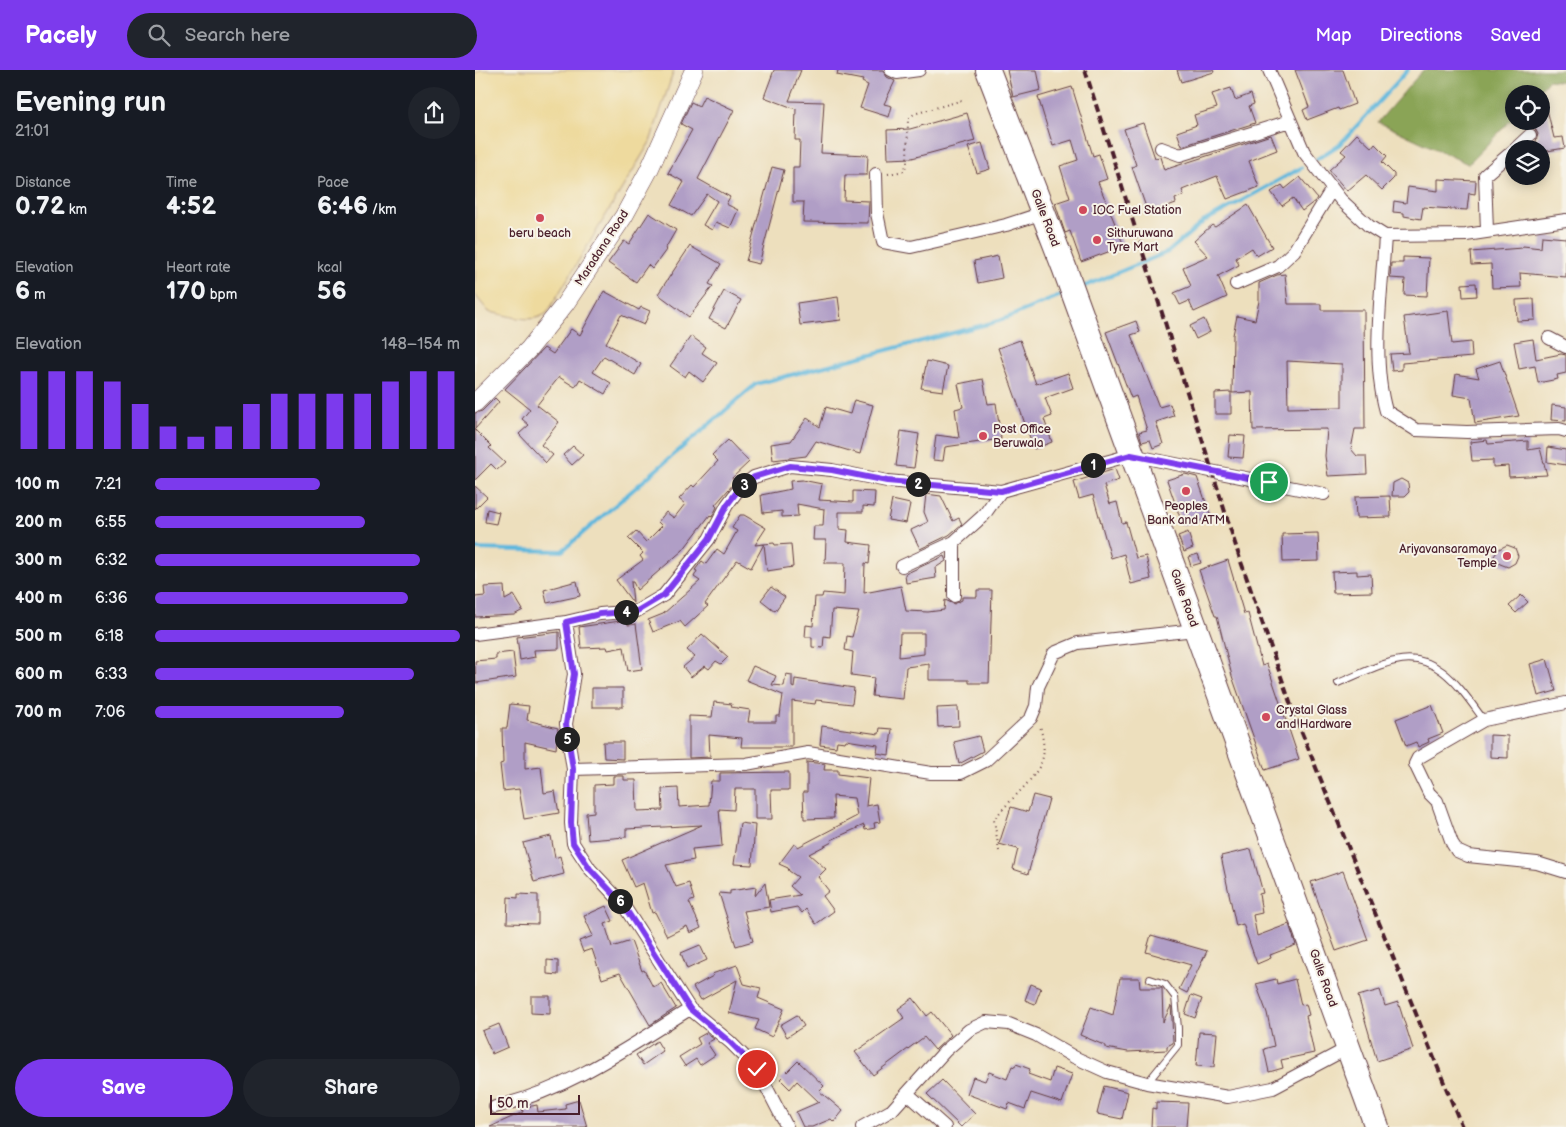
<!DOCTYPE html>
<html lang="en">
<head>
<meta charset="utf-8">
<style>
	:root { --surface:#171b24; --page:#20242c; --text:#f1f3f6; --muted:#9ea1a6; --accent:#7c3aed }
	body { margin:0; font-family:"Balsamiq Sans",sans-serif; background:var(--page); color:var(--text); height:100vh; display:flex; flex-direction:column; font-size:19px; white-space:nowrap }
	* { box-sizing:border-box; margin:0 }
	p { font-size:16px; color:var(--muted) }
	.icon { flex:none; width:28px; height:28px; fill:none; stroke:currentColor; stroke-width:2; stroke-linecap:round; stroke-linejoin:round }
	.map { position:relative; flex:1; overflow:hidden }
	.side { display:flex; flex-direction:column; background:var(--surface); width:475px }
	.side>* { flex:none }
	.fabs { position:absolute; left:1030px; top:15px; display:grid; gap:10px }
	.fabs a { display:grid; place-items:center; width:45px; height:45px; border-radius:50%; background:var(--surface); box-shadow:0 2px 12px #0003; font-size:25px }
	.scale { position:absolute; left:15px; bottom:12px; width:90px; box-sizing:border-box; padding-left:5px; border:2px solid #4a1f2b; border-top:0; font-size:14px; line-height:18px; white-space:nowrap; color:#4a1f2b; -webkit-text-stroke:4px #f7f3e8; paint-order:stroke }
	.pin { position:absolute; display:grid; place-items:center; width:42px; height:42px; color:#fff; margin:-21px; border:2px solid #fff; border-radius:50%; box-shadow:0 1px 5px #0007 }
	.km { position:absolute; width:25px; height:25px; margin:-12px; border-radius:50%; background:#222; color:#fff; font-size:14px; line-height:25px; text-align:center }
	.round { display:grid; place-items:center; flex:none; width:52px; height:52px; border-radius:26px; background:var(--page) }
	.head { display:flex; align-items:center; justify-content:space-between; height:85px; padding:0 15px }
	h1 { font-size:28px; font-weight:800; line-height:38px }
	.metrics { display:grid; grid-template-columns:repeat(3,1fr); gap:8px; height:85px; padding:5px 15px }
	.metrics div { display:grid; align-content:center }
	.metrics b { font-size:25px; font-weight:800 }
	.metrics small { font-size:14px; font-weight:400 }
	.metrics p { font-size:14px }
	.chart { height:140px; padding:10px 15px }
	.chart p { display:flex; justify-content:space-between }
	.chart svg { width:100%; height:90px; margin-top:5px; stroke:var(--accent); stroke-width:6 }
	.primary-button { display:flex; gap:10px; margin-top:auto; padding:10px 15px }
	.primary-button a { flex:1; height:58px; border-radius:30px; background:var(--accent); color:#fff; font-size:20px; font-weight:800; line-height:58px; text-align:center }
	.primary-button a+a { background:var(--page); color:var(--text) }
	ul { padding:0 15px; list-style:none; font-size:16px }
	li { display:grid; grid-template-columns:80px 60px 1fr; align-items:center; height:38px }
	li i { height:12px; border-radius:6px; background:var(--accent) }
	header { display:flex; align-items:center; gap:30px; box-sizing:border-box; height:70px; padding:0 25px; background:var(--accent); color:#fff }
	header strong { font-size:24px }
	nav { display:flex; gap:28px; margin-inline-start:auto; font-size:18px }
	.search { width:350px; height:45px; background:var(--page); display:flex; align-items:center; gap:12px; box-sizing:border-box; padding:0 18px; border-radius:28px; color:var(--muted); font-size:19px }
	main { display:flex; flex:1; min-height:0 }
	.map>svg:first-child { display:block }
	.forest { fill:#8aa456; stroke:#6a6240 }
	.sand { fill:#eeda9e; stroke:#9c7c64 }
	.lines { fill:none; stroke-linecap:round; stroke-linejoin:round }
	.stream { stroke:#60b8dd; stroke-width:4 }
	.building { fill:#b09ec6; fill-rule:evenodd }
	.lane-casing { stroke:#623c41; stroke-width:8 }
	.street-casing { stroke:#623c41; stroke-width:14 }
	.secondary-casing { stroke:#623c41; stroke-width:19 }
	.highway-casing { stroke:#623c41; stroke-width:26 }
	.path { stroke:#623c41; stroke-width:2; stroke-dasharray:1 4; stroke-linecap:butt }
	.lane { stroke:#fff; stroke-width:6 }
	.street { stroke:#fff; stroke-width:12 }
	.secondary { stroke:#fff; stroke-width:18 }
	.highway { stroke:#fff; stroke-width:24 }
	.rail { stroke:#4a1f2b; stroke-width:4; stroke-dasharray:8 4; stroke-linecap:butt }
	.route-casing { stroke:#fff; stroke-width:10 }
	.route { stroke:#7c3aed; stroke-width:6 }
	.poi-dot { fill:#d1495b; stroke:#f7f3e8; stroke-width:2 }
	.labels { text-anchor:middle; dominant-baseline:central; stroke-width:4; stroke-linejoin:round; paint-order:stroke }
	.poi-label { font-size:12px; fill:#4a1f2b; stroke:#f7f3e8; text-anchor:start }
	.street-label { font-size:12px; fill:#4a1f2b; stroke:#f7f3e8 }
</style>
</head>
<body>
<header>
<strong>Pacely</strong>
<div class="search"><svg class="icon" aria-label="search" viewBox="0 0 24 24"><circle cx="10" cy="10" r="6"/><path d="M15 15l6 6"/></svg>Search here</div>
<nav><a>Map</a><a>Directions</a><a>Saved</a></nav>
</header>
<main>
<section class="side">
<div class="head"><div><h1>Evening run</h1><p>21:01</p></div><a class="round"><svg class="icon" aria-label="share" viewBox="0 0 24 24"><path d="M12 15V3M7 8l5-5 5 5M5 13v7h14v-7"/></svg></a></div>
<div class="metrics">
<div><p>Distance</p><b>0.72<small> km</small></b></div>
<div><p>Time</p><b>4:52</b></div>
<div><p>Pace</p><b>6:46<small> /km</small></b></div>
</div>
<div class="metrics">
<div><p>Elevation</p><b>6<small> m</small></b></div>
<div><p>Heart rate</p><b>170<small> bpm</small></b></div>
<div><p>kcal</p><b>56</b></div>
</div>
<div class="chart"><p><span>Elevation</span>148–154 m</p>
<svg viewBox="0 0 160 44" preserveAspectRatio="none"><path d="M5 44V6M15 44V6M25 44V6M35 44V11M45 44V22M55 44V33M65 44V38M75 44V33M85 44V22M95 44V17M105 44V17M115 44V17M125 44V17M135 44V11M145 44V6M155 44V6"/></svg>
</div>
<ul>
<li><b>100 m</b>7:21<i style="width:54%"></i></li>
<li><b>200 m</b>6:55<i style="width:69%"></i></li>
<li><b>300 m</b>6:32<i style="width:87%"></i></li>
<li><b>400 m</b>6:36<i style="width:83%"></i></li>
<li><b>500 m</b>6:18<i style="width:100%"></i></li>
<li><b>600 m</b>6:33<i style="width:85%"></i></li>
<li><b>700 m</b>7:06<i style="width:62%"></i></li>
</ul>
<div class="primary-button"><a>Save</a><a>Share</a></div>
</section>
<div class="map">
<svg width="1091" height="1057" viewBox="0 0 1091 1057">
	<rect width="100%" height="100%" fill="#f7f3e8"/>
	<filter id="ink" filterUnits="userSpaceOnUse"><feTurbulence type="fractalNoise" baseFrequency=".02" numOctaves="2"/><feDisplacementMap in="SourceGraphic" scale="10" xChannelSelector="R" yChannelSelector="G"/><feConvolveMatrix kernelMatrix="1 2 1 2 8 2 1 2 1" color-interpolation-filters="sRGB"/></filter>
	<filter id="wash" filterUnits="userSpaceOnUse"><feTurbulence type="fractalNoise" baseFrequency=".0096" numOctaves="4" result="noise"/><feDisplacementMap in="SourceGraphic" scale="20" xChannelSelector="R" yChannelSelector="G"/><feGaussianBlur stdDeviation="1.12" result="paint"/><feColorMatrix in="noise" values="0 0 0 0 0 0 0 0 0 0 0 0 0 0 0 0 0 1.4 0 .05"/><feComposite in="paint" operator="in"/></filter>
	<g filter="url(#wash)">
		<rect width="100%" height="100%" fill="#eddfbd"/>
		<path class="forest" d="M948,0H1091V12L1073,10L1061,24H1039V47L993,94L903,52Z"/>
		<path class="sand" d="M5,0H199L175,72L72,243C55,255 34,245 14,242L0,225V4Z"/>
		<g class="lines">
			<path class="stream" d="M842,89L865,74L933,0
				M605,218L693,182L728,152L826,98
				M0,479L87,481L281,314L524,251L589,224"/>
		</g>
		<g id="blocks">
			<path class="building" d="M299,0H326L314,31L349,32L346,83L393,85L392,105H370L369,130L394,131L393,153L328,152L329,132H318V97H324L325,70H320L321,39L289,27Z
				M363,0H408L412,7L420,11L409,34L417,36L414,47L385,38L393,15L387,12L388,10L362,5Z
				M532,0H562L566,20L538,27Z
				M702,0H738L739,2L706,12Z
				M820,0H868L880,34L864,40L863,38L832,50L828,40L834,37Z
				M597,17L618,86L624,84L632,109L623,112L649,176L606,192L595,161L590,163L580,133L595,128L585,96L603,90L597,70L578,76L563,27Z
				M756,18L760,30L776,24L779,34L774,36L780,53L707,76L702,62L722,55L719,45L742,38L737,24Z
				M229,26L259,40L223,109L255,127L251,134L263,140L255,158L241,152L237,160L228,155L242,131L232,124L216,146L196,135L209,112L193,103L217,60L206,54L216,32L224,36Z
				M1070,31L1079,68L1088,67L1090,78L1066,82V79H1062L1061,71L1063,64L1056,51H1066V32Z
				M492,43L500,71L437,88L413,89L412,60L435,59Z
				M668,53L680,88L685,87L689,100L796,65L802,80L774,91L784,117L752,129L742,106L707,120L709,125L700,129L701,133L673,143L657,97L661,95L649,59Z
				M882,64L897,78L900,74L912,86L907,92L919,104V108L907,120L891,105L872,121L854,100L871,85L866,81Z
				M507,73L515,99L502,103L493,77Z
				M297,97L309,100L284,194L271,191Z
				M825,107L842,128L840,131L827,141L818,128L807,136L796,122L807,115L810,119Z
				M963,109L1001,111L1000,124L994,123L992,140L948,137L946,149L929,146V143L918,142L919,131L931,133L933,117L963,121Z
				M773,135L797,177L782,186L777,178L761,188L764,195L743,206L752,227L719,242L714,231L705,235L699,223L716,216L708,197L733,186L719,171L737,155L740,157Z
				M174,143L201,160L190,179L191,180L177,199L173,195L161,212L133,193L149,171L154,174Z
				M1067,166L1091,168V207L1045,203L1046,217L1017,218L1016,194L997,195L996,182L1047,178L1048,176L1066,178Z
				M215,176L246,194L234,214L238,216L214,247L183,224Z
				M523,186L527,208L503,213L499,191Z
				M928,187L954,188L952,226L929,225L930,209L915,208L916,193H928Z
				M810,204L813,234H846V240H889L890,359H880L876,379L882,386H891L892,404L853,406L850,386L852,359L778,360L777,322L757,323L758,265L762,246L780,250L784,231V213L802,205ZM812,291L867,294V337L813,338Z
				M1001,213L1002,226L988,227L987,214Z
				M129,221L164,240L166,237L175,241L169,255L146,245L131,273L166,294L160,305L129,286L118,302L136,313L130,324L105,309L100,317L84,307L62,335L84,352L66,375L78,385L71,393L44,364L54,355L47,349L55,339L30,319L69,278L78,284L96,259L105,265Z
				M249,221L266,230L251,258L234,249Z
				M363,227L366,250L325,255L322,233Z
				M1059,229L1060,250L1042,251L1041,230Z
				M973,241L977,274L996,272L997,287L927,293V300L917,301L915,284L934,283L929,247Z
				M729,249L735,262L721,269L715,256Z
				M661,251L665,262L656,265L684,337L695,334L699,346L681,352L688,374L678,378L675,370L667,372L664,362L672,360L661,326L656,328L631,262Z
				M216,266L231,277L227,283L242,293L228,312L214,301L210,307L195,296Z
				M1058,269L1061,289L1086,284L1091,285V303L1082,305L1083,309L1063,313L1060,296L1044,299L1039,272Z
				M545,270L561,314L593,303L598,318L570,328L577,346L569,349L577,372L559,379L523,278Z
				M452,291L473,296L468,321L446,318Z
				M1025,291L1044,346L1000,353L996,328L978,325L981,304L1004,308L1001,299Z
				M508,309L513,334L521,333L526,369L470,377L468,391L458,390L461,365L484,368L480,339L488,337L483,314Z
				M756,322V344H740V323Z
				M20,328L24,332L0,359V343L7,341Z
				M379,330L398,335L385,384L341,371L331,386L298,390L296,374L316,371L332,348L345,357L351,337L375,344Z
				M1077,335L1091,337V351L1076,350Z
				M0,360L16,376L14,378L30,393L22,400L16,394L0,410Z
				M426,361L444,364L439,398L421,396Z
				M755,365L770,366L768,388L753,387Z
				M253,370L274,392L257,408L260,412L240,435L242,437L237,447L235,445L208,480L162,520L158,512H156L158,533L141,510L168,490L165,486L168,483L153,468L161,461L171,472L187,456L183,452L191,442L199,448L210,434L204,429L217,415L219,417L243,391L237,385Z
				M1012,370L1013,374L1053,371V380L1065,378L1072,405L1034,407L1033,396L1018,397V390L997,391L995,372Z
				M98,376L108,385L97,395L88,385Z
				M1073,377L1091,380V395L1072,392Z
				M640,399L644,410L629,415L635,434L642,432L647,453L651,452L661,488L671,486L676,509L656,514L649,484L636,488L618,425L604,429L599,412Z
				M710,404L722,407L736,447L708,456L692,410Z
				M926,409L933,413L934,422L930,426H917L918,413Z
				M327,410L347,414L344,430L378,432V421L400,422L399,437L388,436V442H364V459L373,460L372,472L396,475L394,494L390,493L389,523L426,516L431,541L453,542L469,540L470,530L479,534L487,530V527H502V520H517L514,613H494V610H454V594L431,597L428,629L397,626L399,608L376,605L378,582L370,580L372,566L377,567L384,542L357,540L355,567L349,566L348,578L337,577V567H330L331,555L338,556L340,527H347L348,523L369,525L370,493H350L351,470H338L339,456H348L349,439L322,434L323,446L307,447V441L288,443L286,425L316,419L315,411ZM425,563H449V584L424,587Z
				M0,416L12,427L0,439Z
				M451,424L466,426L478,451L484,448L487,454L474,465L445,479L436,460L453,452L449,442Z
				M915,426L916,447L881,448L880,427Z
				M417,430L435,434L431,453L413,450Z
				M12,439L24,442L21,454L10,452Z
				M265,445H269L291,458L280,475L289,474L276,498L262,490L230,534L233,536L210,557L205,551L178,562L173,550L188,544L225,511L219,507L222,501L220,500L227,491L231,494L242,479L249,484L262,461L257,458Z
				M713,462L718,478L709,482L703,466Z
				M843,463L844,491L808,492L807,464Z
				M299,473L300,475L316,474L318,497L292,501L289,474Z
				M1032,475L1040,478L1043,486L1040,493L1033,497L1025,494L1019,486L1024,479Z
				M723,484L726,493L716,496L713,487Z
				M469,486L471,491L460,498L461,508L431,513L430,504Z
				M753,490L769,544L773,543L787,596L792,594L824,689L790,700L757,606L742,546H740L724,500Z
				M882,501V505L896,504L897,522L858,523L857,502Z
				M102,511L105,526L72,533L69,520Z
				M29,516L30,530L39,525L48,540L39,545L0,547V527L10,526L9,517Z
				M296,517L310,527L300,541L286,530Z
				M1046,525L1053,532L1041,543L1034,536Z
				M152,550L153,555L161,554L167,599L153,601L149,577L133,580L132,577L106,578L104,557Z
				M84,562V579L59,580L60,587L45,590L42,567Z
				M227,564L253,587L246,594L241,591L234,599L230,596L216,607L208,597L220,587L212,580Z
				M38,582L41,607L1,613L0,591L21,589V584Z
				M1072,589L1081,621L1063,626L1055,594Z
				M278,596L301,606L297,615L309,616L311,604L317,605V617L319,618L320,609L379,618L377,634L341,630L340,634L317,631V677H266L267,668L234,665L235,687L214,688V646L237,647L239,632L257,634L256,637L275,640L273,652H301V646H305L308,625L271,610Z
				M117,618H148V637H117Z
				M35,634L54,636L52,650L83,658L81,679L50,672V699L66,697L69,723L80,721L84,743L49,749L44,719L28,721L25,694L28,693L27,658H32Z
				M957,635L968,663L953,669L954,672L943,677L941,672L931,676L921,649Z
				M483,637L484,656L463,657L462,638Z
				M347,656L404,664L405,658L417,659L414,685L402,683L403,675L371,670L370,672L362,671L361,677L345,675Z
				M1015,665L1033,666V688L1015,687Z
				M504,666L508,681L484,694L479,672Z
				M128,672H148V689L129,688Z
				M332,692L350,694L349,700H363V704L394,708L391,736L402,734L405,752L399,753L400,758L390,760L389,755L356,770L357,772L334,784L351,799L343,807L354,821L348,826L359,841L341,854L331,839L327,843L322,837L296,842L294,830L325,825L315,816L323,807L314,801L313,798L304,794L319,774L323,777L382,746L379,728L358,726L359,748L329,749L328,722H332Z
				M314,702V720H296L297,749H280V719H260L259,740L244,739L247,776L217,779L219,790L191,795L201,817L214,813L219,830L214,832L226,858L215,863L212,856L192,866L180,842L177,843L168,813L159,817L147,790L227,755L151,759V767L113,770L111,743L119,742V715L138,714V706H149V710H161L162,741L188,740L187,719L203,718L204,737L234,735L236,711H245V703Z
				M558,725L574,729L553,804L538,799L543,779L524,774L536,737L553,742Z
				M265,753L280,755L277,795L259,794Z
				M76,766L80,788L85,786L89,804L59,812L48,773Z
				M776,779L788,823L784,824L787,843L778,845L782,866L814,854L821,875L795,885L796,888L782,894L768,854L761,856L746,786Z
				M868,801L893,870L861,881L836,812Z
				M290,813L294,837L269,841L278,871L261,876L244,823L255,824V821L281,817L280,826Z
				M43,824L63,825V854L32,853L33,827L43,828Z
				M131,836L138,851L130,854L137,877L156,871L167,901L169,900L178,917L186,913L201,938L175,955L145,903L127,909L117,879L108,882L104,871L118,866L109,846Z
				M676,865L732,881L712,923L704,919L716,895L671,882Z
				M225,875L232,890L212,899L206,883Z
				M72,890L83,891V905L72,904Z
				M262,895L269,914L286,918L283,928L309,939L297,967L280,959L284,950L254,943L262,910L226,930L218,917L238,906L237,904Z
				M645,908H664L665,918H687L688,952L696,936L697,949L698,973L692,976V980L653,982L631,978V976L605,965L616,937L638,945Z
				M801,909L802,914L820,909L826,935L831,934L834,945L831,946L839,983L806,990L808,998L794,1002L789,979L799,976L792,943L781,914Z
				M556,914L566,918L560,934L550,930Z
				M905,920L910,936L923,932L938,979L902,991L883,926Z
				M716,925L727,929L720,948L710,944Z
				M56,926H75V944L56,943Z
				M438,928L452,946L457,942L476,965L460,980L449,967L398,1005L380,982L429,948L423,939Z
				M322,945L329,956L312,967L305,955Z
				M24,954L33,977L17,984L7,961Z
				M724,962L742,963L739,997L721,996Z
				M231,963L239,969L232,973L240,985L225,995L221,989L210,996L204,987L225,974L222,968Z
				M182,971L188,981L168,995L161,985Z
				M323,991L349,1016L344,1021L368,1041L359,1052L356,1049L337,1057H328L321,1042L344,1032L322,1011L315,1019L305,1009Z
				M541,994L555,999L553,1004L575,1012L579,998L597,1004L587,1033L556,1023L550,1039L534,1033L532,1039L492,1024L498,1007L510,1011L514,1002L532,1009L537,996L540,997Z
				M467,1010L500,1044L486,1057L452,1024Z
				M629,1016L653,1022L647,1049L622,1044Z
				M104,1030L112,1057H15L48,1042L47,1038L62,1035L63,1042L91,1039L90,1034Z
				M681,1032L713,1033L711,1057H676L677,1038L681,1039Z"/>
		</g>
	</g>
	<g filter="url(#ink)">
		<use href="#blocks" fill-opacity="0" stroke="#623c41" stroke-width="1"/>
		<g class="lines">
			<defs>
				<path id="lane" d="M863,613C881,606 901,595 920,591C963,580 987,621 1009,650
					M672,1013L703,975V958L700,927L690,914L675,909"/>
				<path id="street" d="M416,0L422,3L444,0
					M794,0L829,82L866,130L894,156L910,166L991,165L1091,150
					M686,78L705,85L815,51
					M1040,79L1055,65
					M401,104L402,143L408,172L436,177L531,155L568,143
					M1012,161L1010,105L1039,80
					M910,166C907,221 896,289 911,341L941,360L992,362L1084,359L1091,361
					M761,214L803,196L819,181L857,119
					M1074,268L1091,277
					M427,496L479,472L509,445L526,421
					M479,526V472
					M91,552L99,604L91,654L98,699L96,753L98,773L115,799L147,833L215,939L255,972L282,999L312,1057
					M0,564L91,552L125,544L162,541L189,525L234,469L252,435L264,419L279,407L315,396L357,400L412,411L526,421L656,385L849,424
					M1091,633L1009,650L943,688L940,694L954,723L962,731L977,773L982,781L993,786L1062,793L1091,802
					M98,699L271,694L333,683L456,703H486L510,691L556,648L561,636L563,617L579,583L603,573L720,560
					M433,1024L470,1057
					M20,1037C93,1020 152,978 215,939
					M387,1057L417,1040L470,981L494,960L511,952L534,954L561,965L599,987L632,1002L672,1013L753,1027L798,1018L873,978"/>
				<path id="secondary" d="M0,333L54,279L90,234L149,146L174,100L219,0"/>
				<path id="highway" d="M513,0L589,197L902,1057"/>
			</defs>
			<use href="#lane" class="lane-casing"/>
			<use href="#street" class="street-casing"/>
			<use href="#secondary" class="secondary-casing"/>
			<use href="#highway" class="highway-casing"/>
			<path class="path" d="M413,104L429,101L432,93L433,49L439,44L488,30
				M524,781L519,750C532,731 563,709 568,687C570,678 567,664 565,655"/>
			<use href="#lane" class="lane"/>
			<use href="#street" class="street"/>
			<use href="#secondary" class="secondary"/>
			<use href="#highway" class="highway"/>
			<path class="rail" d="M610,0L764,486L818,641L987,1057"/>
		</g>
	</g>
	<g class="lines" filter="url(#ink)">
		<defs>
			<path id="route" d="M282,999L255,972L215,939L147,833L115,799L98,773L96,753L98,699L91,654L99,604L91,552L125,544L162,541L189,525L234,469L252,435L264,419L279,407L315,396L357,400L412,411L526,421L656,385L794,412"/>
		</defs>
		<use href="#route" class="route-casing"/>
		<use href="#route" class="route"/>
	</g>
	<g class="poi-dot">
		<circle cx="608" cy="140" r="5"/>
		<circle cx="65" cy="148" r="5"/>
		<circle cx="622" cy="170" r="5"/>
		<circle cx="508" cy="366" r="5"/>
		<circle cx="711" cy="421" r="5"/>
		<circle cx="1032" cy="486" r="5"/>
		<circle cx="791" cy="647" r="5"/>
	</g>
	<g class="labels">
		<g class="poi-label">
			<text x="618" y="140">IOC Fuel Station</text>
			<text x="65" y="163" text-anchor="middle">beru beach</text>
			<text x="632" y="163">Sithuruwana<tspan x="632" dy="14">Tyre Mart</tspan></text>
			<text x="518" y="359">Post Office<tspan x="518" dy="14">Beruwala</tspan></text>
			<text x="711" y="436" text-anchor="middle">Peoples<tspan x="711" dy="14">Bank and ATM</tspan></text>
			<text x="1022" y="479" text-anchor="end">Ariyavansaramaya<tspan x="1022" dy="14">Temple</tspan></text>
			<text x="801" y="640">Crystal Glass<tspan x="801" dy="14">and Hardware</tspan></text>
		</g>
		<g class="street-label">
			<text transform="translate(570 148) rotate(69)">Galle Road</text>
			<text transform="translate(127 178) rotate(-57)">Maradana Road</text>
			<text transform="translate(709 528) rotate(70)">Galle Road</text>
			<text transform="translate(848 908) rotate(70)">Galle Road</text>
		</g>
	</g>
</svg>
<div class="fabs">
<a><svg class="icon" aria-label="locate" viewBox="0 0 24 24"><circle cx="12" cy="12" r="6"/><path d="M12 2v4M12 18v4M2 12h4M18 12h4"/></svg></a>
<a><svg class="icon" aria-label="layers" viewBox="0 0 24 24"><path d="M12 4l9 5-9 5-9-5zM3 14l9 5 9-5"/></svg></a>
</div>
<div class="scale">50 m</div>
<div class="pin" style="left:794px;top:412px;background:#1e9e55"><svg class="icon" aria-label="arrive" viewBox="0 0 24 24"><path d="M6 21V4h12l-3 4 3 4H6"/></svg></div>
<div class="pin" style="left:282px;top:999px;background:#d93025"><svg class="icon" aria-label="check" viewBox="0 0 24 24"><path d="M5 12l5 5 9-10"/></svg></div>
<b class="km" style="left:618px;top:395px">1</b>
<b class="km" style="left:443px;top:414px">2</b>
<b class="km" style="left:269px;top:415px">3</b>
<b class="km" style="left:151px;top:542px">4</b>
<b class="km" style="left:92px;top:669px">5</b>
<b class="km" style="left:145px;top:831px">6</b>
</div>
</main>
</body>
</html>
